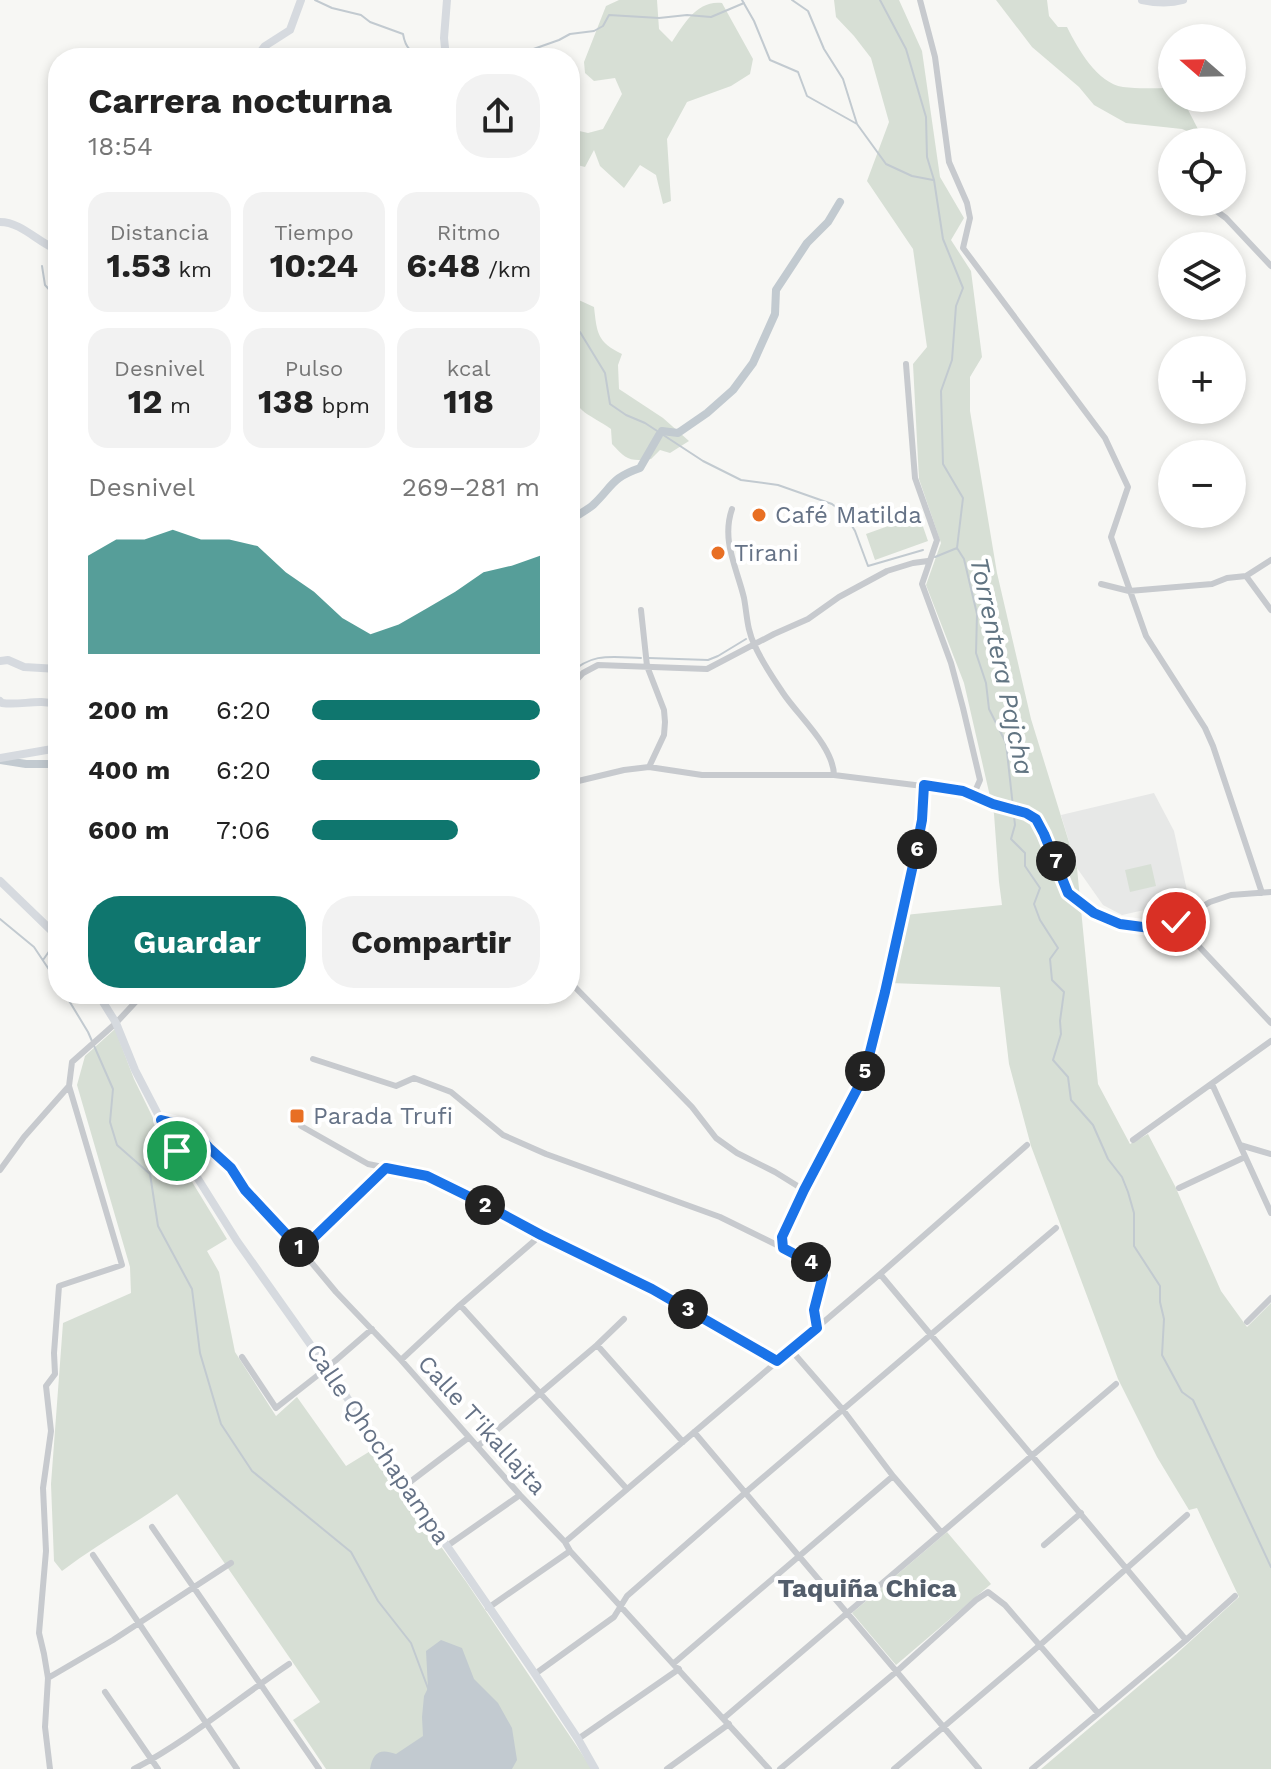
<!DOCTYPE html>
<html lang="es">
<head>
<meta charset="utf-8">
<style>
	:root { --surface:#fff; --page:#f2f2f2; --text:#222; --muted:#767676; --accent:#0f766e }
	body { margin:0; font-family:"Work Sans",sans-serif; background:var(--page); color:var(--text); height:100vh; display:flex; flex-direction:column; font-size:30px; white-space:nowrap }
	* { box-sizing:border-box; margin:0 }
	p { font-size:26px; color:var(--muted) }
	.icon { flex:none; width:44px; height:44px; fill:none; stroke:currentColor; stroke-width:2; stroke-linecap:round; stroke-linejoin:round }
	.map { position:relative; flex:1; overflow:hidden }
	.drawer { position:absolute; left:48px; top:48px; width:532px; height:956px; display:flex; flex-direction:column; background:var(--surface); border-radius:32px; box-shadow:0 4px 12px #0003 }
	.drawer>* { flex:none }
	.needle { width:52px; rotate:290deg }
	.tools { position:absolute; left:1158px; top:24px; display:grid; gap:16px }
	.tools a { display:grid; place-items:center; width:88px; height:88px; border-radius:50%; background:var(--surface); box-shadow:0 4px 12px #0003; font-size:40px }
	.pin { position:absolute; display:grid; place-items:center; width:68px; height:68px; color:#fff; margin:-34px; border:4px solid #fff; border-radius:50%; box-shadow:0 2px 8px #0007 }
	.km { position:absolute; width:40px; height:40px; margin:-20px; border-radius:50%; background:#222; color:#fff; font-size:22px; line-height:40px; text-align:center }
	.round { display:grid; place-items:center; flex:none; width:84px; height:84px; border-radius:32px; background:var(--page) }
	.overview { display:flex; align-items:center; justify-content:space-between; height:136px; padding:0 40px }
	h1 { font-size:36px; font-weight:700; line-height:60px }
	.stats { display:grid; grid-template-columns:repeat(3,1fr); gap:12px; height:136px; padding:8px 40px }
	.stats div { display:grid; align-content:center; border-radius:20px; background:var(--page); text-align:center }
	.stats b { font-size:34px; font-weight:700 }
	.stats small { font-size:22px; font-weight:400 }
	.stats p { font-size:22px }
	.chart { height:224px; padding:16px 40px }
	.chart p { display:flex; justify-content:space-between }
	.chart svg { width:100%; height:144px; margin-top:8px; fill:var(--accent); opacity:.7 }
	.button { display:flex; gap:16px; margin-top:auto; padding:16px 40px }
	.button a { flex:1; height:92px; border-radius:32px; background:var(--accent); color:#fff; font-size:32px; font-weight:700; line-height:92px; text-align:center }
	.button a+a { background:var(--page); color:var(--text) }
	ul { padding:0 40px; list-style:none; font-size:26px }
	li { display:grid; grid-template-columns:128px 96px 1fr; align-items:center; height:60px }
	li i { height:20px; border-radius:10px; background:var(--accent) }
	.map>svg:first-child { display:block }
	.built { fill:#e7e8e7 }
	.green { fill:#d7dfd5 }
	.water { fill:#c2cad0 }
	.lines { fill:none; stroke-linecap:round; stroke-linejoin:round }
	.stream { stroke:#c2cad0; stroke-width:2 }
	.canal { stroke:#c2cad0; stroke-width:8 }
	.street { stroke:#c7cace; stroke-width:6 }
	.secondary { stroke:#d6dadf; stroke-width:8 }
	.route-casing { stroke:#fff; stroke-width:16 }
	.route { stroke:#1a73e8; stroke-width:10 }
	.poi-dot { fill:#e86f23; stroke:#fff; stroke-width:3 }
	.labels { text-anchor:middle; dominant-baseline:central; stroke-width:8; stroke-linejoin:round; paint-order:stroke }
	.poi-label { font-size:24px; fill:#657286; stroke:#fff; text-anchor:start }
	.street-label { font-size:24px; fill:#657286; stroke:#fff }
	.water-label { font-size:26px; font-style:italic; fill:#617482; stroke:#fff }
	.neighbourhood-label { font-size:26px; font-weight:bold; fill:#535d6b; stroke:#fff }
</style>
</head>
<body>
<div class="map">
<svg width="1271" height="1769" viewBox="0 0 1271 1769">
	<rect width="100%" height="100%" fill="#f7f7f4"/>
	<path class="built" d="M1154,793L1174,831L1189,900L1122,915L1103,905L1077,868L1061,815Z"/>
	<path class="green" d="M619,0H657L659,29L672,42C684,24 697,0 722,3L753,59L750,74L731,86L687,102L667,139L671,201L663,204L656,175L640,165L624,188L600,166L594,150L585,167L577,165L572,148L571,129L588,133L603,129L622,94L615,78L594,81L585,73L584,62L606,6Z
		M834,0H899L922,51L940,177L964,218L951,240L971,271L982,357L970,377V411L997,573L1031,719L1077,868L1098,1084L1130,1144L1148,1134L1175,1186L1221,1291L1247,1327L1271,1303V1769H1041L1173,1657L1239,1597L1197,1508L1189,1510L1157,1457L1118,1379L1031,1146L1009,1064L1000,987L890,983L905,915L1002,905L999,882L994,814L964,683L926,585L941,543L919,479L913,364L927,347L913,249L867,181L889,122L871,58L854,36L836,17Z
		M996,0H1047L1049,16L1058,27H1067C1078,49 1097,83 1123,87C1138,89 1154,88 1169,88L1172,91V98H1182L1202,137L1182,129L1126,123L1094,105L1079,87L1032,47Z
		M570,296L594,307C597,333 597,342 622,354L618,365L619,389L663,418L689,441L670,453L660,450L651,459C629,462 626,459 612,444L611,429C592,415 574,413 570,386Z
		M919,515L928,541L875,560L866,534Z
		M1151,864L1156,886L1130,892L1125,870Z
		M115,1029L134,1079L153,1118L227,1239L207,1251L219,1272L235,1352L276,1416L297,1397L346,1466L372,1450L467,1583L592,1769H326L293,1720L320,1702L177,1494C140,1521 99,1543 62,1571L54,1561L51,1484L63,1323L131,1293L130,1267L77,1085L85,1056Z
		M947,1532L991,1584L896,1665L852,1613Z"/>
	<path class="water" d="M441,1640L462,1648L474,1679L498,1703L512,1728L517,1760L512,1769H370C373,1752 380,1748 396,1754L423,1736L422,1717L424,1696L428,1688L426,1651Z"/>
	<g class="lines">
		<path class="stream" d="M315,0L332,8L361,15L370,22L403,34C406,51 412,52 427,58
			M742,0L754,21L770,60L798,72L807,96L857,124
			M792,0L808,11L824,49L843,79L857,124L886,164L912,176L933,180
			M880,0L906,49L926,117L927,157L934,180L943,239L963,288L956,306L952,360L941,391L943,464L963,498L957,548L964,559L977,614L976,653L986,683L989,709L1006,743L1015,825L1011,839L1025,853V866L1040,888L1034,904L1040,920L1058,948L1050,959L1052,980L1064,992L1060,1021L1061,1034L1053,1060L1068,1077L1071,1100L1093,1125L1108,1159L1122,1177L1128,1192L1134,1213V1246L1160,1286V1302L1164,1319L1162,1355L1182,1392L1193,1400L1271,1567
			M474,58L493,50L525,52L559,40L570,34L594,31L603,26L609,15L659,18L687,15L711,17L744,3
			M42,266L45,285L55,296L58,309
			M570,324L580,332L605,373L610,404L626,415L645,423L703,461L741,480L778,485L832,504L845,514L855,531L868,566L923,550
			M935,557L957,548
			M649,658L708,660L718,656L746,639
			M570,674C591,652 613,657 641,658
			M0,919L34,947L58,983
			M43,960L57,940
			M65,994L88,1032L113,1089L110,1122L117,1145L150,1174L158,1226L192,1289L200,1353L221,1424L252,1471L351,1552L378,1601L411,1643L429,1691"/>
		<path class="canal" d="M662,431L678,433L707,413L733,390L753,363L775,314L776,290L807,243L828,222L840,202
			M570,520C577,515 586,511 593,505C613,486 611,478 640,468L659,435
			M0,760L26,764H58"/>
		<path class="street" d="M920,0L935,57L949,162L967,203L970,218L963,248L1105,438L1128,487L1111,537L1146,636L1205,728L1213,746L1262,893
			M1204,202L1226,218L1271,266
			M906,364L915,478L937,540L922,584L951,663L963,708L980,780L973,796
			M732,509C721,541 737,568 744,598C747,614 747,631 755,646C762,662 773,678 783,693C799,717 833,746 834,775
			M1246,576L1271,610
			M1101,584L1129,591L1212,584L1227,578L1246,576L1271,560
			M641,610L647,666L664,710L665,722L664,735L649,767
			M570,687L583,673L598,665L707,669L774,634L808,619L839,597L887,571L913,563L928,561
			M570,783L624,770L649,767L702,775H834L963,791L993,804L1026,813L1036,819L1068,893L1094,913L1120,924L1150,928L1176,922L1210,902L1231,895L1271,892
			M1176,922L1271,1023
			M570,982L692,1107L716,1138L737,1153L775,1172L804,1190
			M313,1059L396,1086L414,1078L451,1092L503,1135L546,1154L720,1217L783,1248
			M1212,1084L1271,1213
			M161,1120L191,1127L209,1148L223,1159L245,1190L301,1250L336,1292L401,1360L520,1495L565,1542L570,1551L769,1769
			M301,1126L368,1164L427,1176L482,1203L541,1235L652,1289L777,1361
			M1133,1140L1271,1041
			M1240,1145L1271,1154
			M0,1170L24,1137L69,1086L72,1062L116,1023L143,994
			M1179,1188L1245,1157
			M301,1250L386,1168
			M880,1274L1186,1640
			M460,1305L627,1489
			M1247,1322L1271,1298
			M817,1328L814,1310L823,1275L817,1266L783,1248L782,1237L804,1190L864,1076L885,992L915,856L922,820L924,785
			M597,1345L683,1442
			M791,1350L843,1410L893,1476L941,1532
			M242,1357L276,1408L327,1368L372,1329
			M401,1360L460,1305L541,1235
			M694,1432L979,1769
			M478,1446L597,1345L624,1319
			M406,1485L468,1438
			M152,1527L319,1769
			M565,1542L880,1274L1027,1145
			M1044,1545L1081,1513
			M447,1546L520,1495
			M93,1555L237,1769
			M488,1608L570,1551
			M674,1663L893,1476
			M535,1674L614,1617L627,1596L746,1492L1056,1228
			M48,1678L113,1640L231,1563
			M105,1692L158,1769
			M724,1718L1116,1384
			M578,1739L679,1669
			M50,1769L45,1727L48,1678L44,1654L39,1633L46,1551L43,1488L51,1431L46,1386L55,1374L54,1353L59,1286L122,1265L69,1086
			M134,1769C189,1740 237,1699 289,1664
			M667,1769L729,1724
			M780,1769L896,1672L976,1600L988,1592L1005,1605L1098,1713
			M894,1769L1040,1645L1187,1515
			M1032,1769L1186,1640L1235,1596"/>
		<path class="secondary" d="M1142,0C1156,3 1169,4 1183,0
			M256,58L265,46L290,30L301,0
			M446,58L444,38L447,0
			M0,222C22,222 38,243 58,250
			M0,661L8,660L24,667L58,669
			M0,701L2,703C21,706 39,698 58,705
			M0,758L58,748
			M0,881L58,937
			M98,994L116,1023L135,1070L177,1151L195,1174L237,1241L327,1368L406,1485L417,1508L447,1546L535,1674L578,1739L595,1769"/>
	</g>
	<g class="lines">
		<defs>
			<path id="route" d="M177,1151L161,1120L191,1127L209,1148L231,1168L245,1190L301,1250L386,1168L427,1176L482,1203L541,1235L652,1289L777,1361L817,1328L814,1310L823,1275L817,1266L783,1248L782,1237L804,1190L864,1076L885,992L915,856L922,820L924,785L963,791L993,804L1026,813L1036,819L1044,834L1068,893L1094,913L1120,924L1150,928L1176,922"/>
		</defs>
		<use href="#route" class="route-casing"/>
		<use href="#route" class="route"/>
	</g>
	<g class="poi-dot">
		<circle cx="759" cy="515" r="8"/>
		<circle cx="718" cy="553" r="8"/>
		<rect x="289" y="1108" width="16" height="16" rx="4"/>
	</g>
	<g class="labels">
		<g class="poi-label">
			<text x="775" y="515">Café Matilda</text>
			<text x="734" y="553">Tirani</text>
			<text x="313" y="1116">Parada Trufi</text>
		</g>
		<g class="street-label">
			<text transform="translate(482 1425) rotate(48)">Calle T'ikallajta</text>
			<text transform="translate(378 1444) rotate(56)">Calle Qhochapampa</text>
		</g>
		<g class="water-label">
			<text transform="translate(1002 666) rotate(78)">Torrentera Pajcha</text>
		</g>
		<g class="neighbourhood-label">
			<text x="867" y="1588">Taquiña Chica</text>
		</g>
	</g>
</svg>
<div class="tools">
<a><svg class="needle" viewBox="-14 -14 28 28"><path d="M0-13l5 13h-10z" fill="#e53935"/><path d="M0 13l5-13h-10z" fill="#767676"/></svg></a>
<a><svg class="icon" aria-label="locate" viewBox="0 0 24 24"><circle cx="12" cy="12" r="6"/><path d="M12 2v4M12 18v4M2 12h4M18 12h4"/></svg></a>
<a><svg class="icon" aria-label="layers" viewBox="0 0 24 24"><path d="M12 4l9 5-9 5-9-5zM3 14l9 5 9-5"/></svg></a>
<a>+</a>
<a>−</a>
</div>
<div class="pin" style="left:177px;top:1151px;background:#1e9e55"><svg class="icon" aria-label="arrive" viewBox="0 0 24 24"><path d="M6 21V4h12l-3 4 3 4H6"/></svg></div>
<div class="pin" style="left:1176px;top:922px;background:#d93025"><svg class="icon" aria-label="check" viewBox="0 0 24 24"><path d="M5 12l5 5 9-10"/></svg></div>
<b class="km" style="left:299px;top:1247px">1</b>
<b class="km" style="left:485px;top:1205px">2</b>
<b class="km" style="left:688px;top:1309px">3</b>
<b class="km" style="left:811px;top:1262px">4</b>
<b class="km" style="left:865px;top:1071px">5</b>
<b class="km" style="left:917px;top:849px">6</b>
<b class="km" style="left:1056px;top:861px">7</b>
<section class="drawer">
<div class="overview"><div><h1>Carrera nocturna</h1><p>18:54</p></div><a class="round"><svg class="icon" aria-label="share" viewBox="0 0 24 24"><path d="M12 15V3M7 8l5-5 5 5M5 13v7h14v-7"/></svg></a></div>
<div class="stats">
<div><p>Distancia</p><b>1.53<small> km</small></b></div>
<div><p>Tiempo</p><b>10:24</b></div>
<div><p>Ritmo</p><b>6:48<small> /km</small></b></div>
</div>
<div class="stats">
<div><p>Desnivel</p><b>12<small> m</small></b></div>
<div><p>Pulso</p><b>138<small> bpm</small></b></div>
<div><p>kcal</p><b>118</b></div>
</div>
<div class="chart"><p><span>Desnivel</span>269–281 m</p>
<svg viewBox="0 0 160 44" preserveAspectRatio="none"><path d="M0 44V14L10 9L20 9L30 6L40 9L50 9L60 11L70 19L80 25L90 33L100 38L110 35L120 30L130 25L140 19L150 17L160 14V44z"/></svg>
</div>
<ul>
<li><b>200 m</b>6:20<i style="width:100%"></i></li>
<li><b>400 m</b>6:20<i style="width:100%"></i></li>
<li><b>600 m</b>7:06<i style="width:64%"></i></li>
</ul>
<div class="button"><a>Guardar</a><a>Compartir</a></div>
</section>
</div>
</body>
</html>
